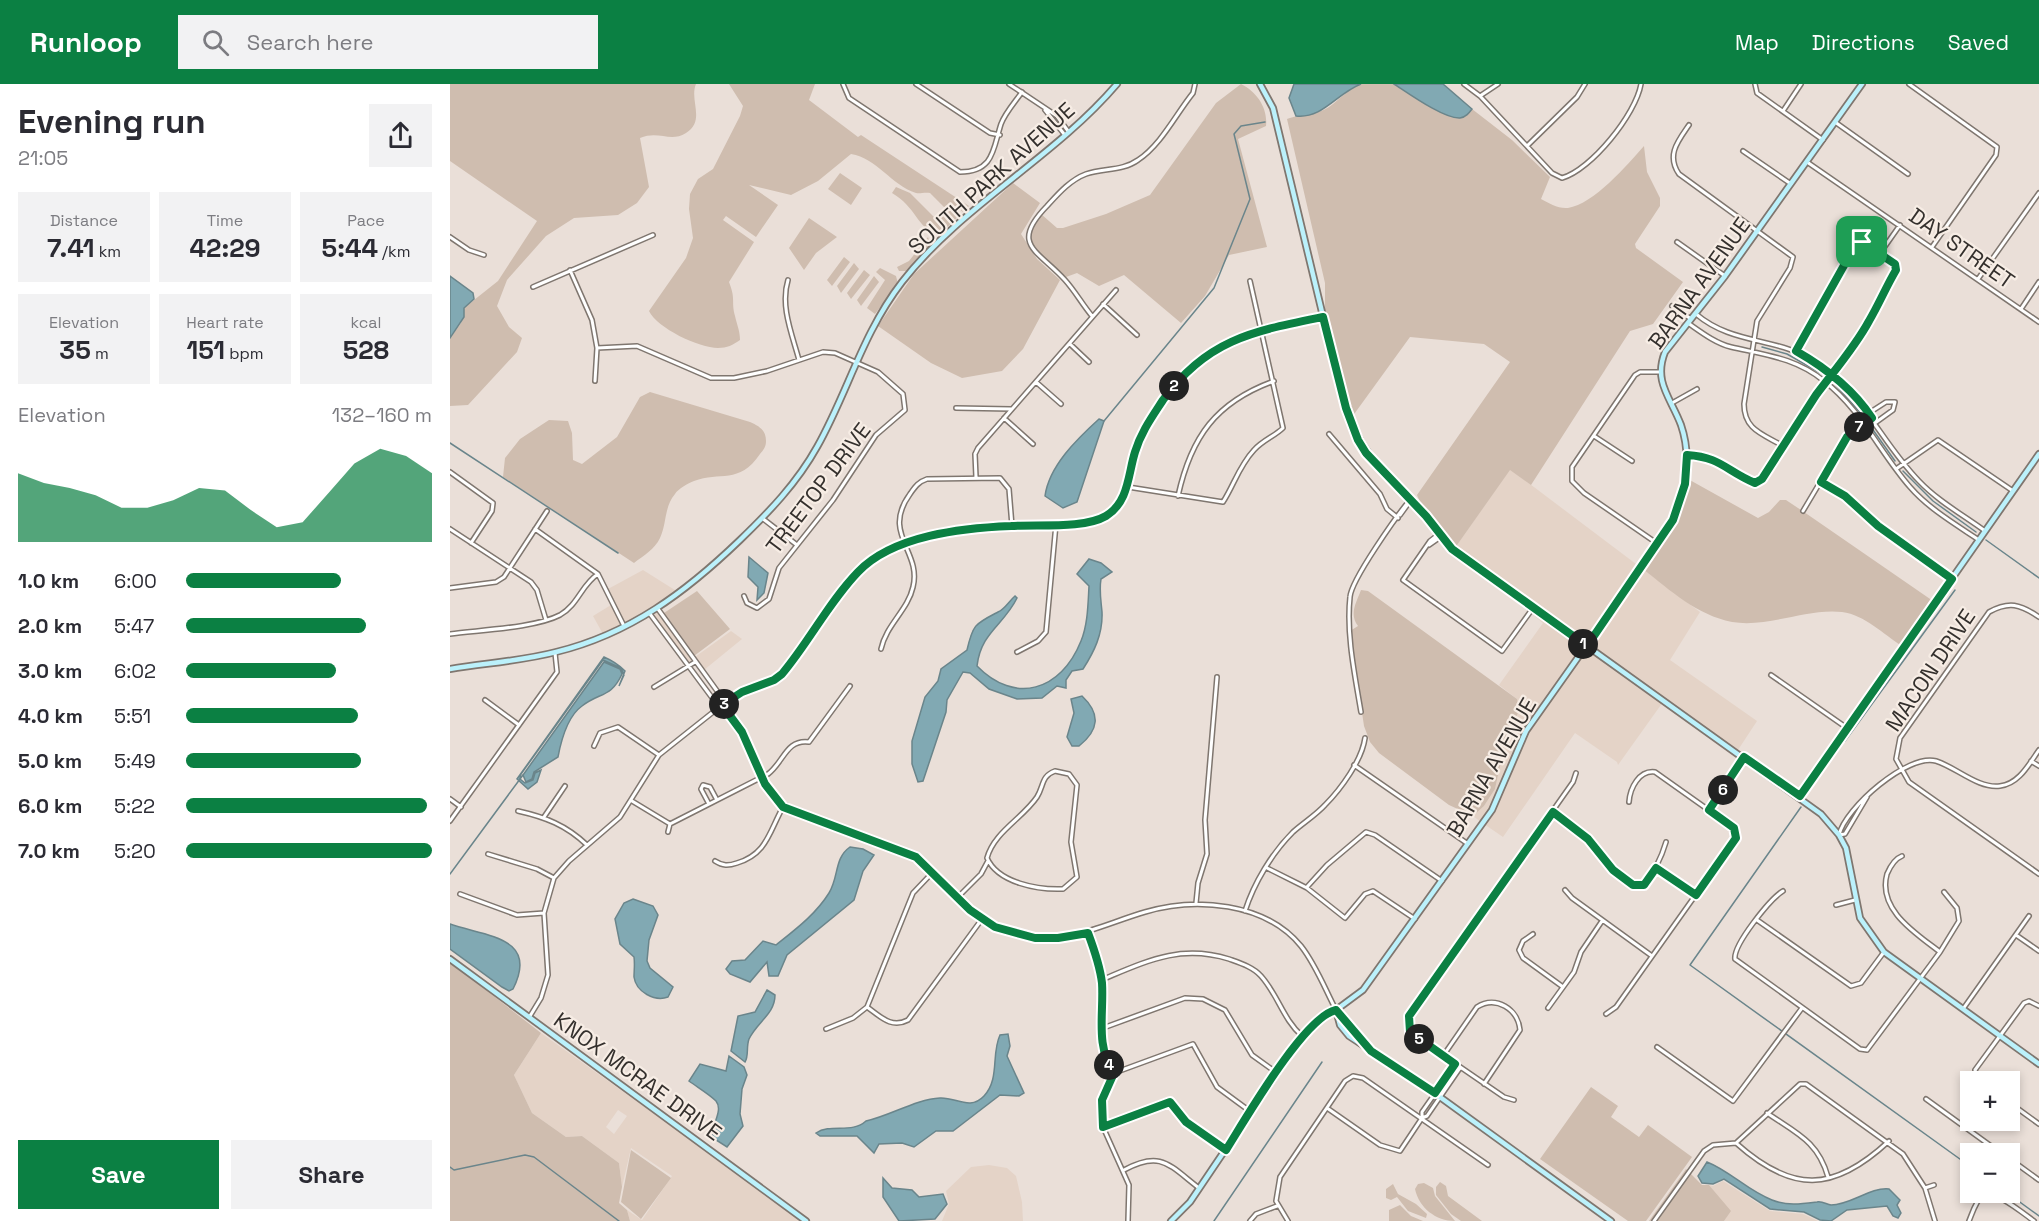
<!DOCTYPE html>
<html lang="en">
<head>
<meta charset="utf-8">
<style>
	:root { --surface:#fff; --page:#f2f2f3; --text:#2b2b33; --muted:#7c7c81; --accent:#0b8043 }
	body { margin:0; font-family:"Space Grotesk",sans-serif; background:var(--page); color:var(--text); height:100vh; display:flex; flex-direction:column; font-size:22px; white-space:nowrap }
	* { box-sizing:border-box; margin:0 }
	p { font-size:20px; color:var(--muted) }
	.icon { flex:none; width:33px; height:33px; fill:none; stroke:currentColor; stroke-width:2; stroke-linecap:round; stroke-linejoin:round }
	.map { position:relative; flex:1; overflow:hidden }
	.details { display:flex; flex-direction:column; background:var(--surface); width:450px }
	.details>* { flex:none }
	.fabs { position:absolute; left:1510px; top:987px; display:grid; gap:12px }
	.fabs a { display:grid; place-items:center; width:60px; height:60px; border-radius:0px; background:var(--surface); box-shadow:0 3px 9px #0003; font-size:30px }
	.pin { position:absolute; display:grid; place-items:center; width:51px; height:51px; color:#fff; margin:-26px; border-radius:12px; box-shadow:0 3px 9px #0006 }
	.km { position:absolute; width:30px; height:30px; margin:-15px; border-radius:50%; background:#222; color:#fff; font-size:16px; line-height:30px; text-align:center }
	.round { display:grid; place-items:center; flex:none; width:63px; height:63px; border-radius:0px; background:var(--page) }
	.head { display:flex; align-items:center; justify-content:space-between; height:102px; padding:0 18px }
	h1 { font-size:33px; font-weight:600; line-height:45px }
	.figures { display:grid; grid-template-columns:repeat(3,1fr); gap:9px; height:102px; padding:6px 18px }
	.figures div { display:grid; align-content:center; border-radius:0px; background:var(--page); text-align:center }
	.figures b { font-size:26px; font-weight:600 }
	.figures small { font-size:16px; font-weight:400 }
	.figures p { font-size:16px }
	.chart { height:168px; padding:12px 18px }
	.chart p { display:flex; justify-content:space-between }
	.chart svg { width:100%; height:108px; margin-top:6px; fill:var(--accent); opacity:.7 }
	.button { display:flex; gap:12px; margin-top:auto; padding:12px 18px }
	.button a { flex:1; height:69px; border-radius:0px; background:var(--accent); color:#fff; font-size:24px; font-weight:600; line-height:69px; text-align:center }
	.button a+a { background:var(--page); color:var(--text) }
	ul { padding:0 18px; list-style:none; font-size:20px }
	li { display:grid; grid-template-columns:96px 72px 1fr; align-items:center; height:45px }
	li i { height:15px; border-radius:8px; background:var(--accent) }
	header { display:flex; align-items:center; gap:36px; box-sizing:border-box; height:84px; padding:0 30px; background:var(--accent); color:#fff }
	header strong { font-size:28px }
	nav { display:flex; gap:33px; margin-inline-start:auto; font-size:21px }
	.search { width:420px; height:54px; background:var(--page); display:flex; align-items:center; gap:15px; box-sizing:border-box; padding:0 21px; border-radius:0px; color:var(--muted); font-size:22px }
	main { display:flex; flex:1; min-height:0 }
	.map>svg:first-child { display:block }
	.built { fill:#e4d3c7; fill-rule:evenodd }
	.green { fill:#cfbdaf }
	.water { fill:#81a9b3; stroke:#6a858b; stroke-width:1.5 }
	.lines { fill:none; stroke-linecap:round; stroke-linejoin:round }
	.stream { stroke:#6a858b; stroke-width:1.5 }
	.street-casing { stroke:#7f766f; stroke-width:6 }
	.secondary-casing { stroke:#7f766f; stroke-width:8 }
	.street { stroke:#fff; stroke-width:3 }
	.secondary { stroke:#bbf1fb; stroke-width:4.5 }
	.route-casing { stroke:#fff; stroke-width:12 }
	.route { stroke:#0b8043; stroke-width:8 }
	.labels { text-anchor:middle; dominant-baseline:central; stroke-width:4.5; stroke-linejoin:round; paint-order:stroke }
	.street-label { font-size:22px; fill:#34302d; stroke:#f7ede5 }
</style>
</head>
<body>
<header>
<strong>Runloop</strong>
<div class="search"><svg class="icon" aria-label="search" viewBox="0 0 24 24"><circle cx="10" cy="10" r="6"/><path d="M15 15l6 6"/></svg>Search here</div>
<nav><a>Map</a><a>Directions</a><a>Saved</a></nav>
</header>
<main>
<section class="details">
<div class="head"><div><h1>Evening run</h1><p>21:05</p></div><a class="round"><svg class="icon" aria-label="share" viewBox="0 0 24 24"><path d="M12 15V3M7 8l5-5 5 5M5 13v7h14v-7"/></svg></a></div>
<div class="figures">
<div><p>Distance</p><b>7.41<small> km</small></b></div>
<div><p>Time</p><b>42:29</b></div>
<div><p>Pace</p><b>5:44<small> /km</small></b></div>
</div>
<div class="figures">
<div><p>Elevation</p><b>35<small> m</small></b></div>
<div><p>Heart rate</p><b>151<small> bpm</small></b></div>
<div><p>kcal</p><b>528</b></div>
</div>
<div class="chart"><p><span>Elevation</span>132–160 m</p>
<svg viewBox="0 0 160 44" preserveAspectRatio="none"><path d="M0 44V16L10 20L20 22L30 25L40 30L50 30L60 27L70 22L80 23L90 31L100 38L110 36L120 24L130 12L140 6L150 9L160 16V44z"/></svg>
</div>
<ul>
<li><b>1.0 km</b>6:00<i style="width:63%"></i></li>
<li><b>2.0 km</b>5:47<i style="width:73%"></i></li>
<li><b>3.0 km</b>6:02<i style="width:61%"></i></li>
<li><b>4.0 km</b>5:51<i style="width:70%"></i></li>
<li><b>5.0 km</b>5:49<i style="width:71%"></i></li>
<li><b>6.0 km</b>5:22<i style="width:98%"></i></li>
<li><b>7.0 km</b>5:20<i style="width:100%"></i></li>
</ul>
<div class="button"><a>Save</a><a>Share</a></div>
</section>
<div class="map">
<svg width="1589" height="1137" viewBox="0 0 1589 1137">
	<rect width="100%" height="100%" fill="#eadfd8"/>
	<path class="built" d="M1060,385L1190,483L1136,559L1005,464Z
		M1193,485L1250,528L1220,576L1307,637L1288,666L1140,561Z
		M193,486L228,508L175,540L158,505Z
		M161,521L171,542L153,550L143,532Z
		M1084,527L1134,563L1074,646L1053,700L1031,738L1023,732L1034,722L1045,705L1054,664L1062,645L1067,615L1049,601L1093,539L1082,530Z
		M208,528L242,577L238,580L203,531Z
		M281,547L292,555L254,586L245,573Z
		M1137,565L1213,618L1168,681L1167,678L1125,649L1053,753L1034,740L1056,702L1078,648Z
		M91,949L249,1062L352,1137H180L177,1126L192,1136L222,1092L181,1064L172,1103L169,1079L132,1052L116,1053L82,1029L64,991ZM168,1026L177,1032L164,1050L156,1043Z
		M539,1081L557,1084L566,1092L572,1118L573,1137H492L499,1120L496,1107L521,1083Z
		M1273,1097L1320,1127L1353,1130L1368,1137H1274L1280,1127L1259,1101L1263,1102Z"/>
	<path class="green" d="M0,0H246C239,16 256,37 236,49C220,59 209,46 190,54L199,103L187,119L168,131L124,134L96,152L57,196L47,222L59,243L72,254L67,268L18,321L0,322V254L11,239L14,224L48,197L87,137L0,77Z
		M279,0H365L359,16L408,53L411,51L519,122L513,128L508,124H495L480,109C474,108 470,110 466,109C441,101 427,74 401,70L368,97L341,111L299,101L328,121L306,153L276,132L273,136L304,158L279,198C286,216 281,217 285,232C287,241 290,247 290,256C283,261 277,264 268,264C249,264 207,244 199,227L236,174L243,154L239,125L240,110L248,95L263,85L290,32L293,22Z
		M791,0C807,8 818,24 816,42L788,55L817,163L779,171L755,212L731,239L674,191L649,202L627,189L616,193L590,172L582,162L579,150L591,130L607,144H613L656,130L700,111L766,19Z
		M911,0H944L963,12L1017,31L1022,25L1062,56L1100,93L1091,115C1099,119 1108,125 1118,124C1144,120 1177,81 1194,62L1197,88L1210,114V122L1185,160L1186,164L1233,198L1203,240L1180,247L1081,401L1060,386L1005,464L974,427L967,411L1060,278L1034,260L960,253L902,333L875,229V199L837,35C853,29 862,33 879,23C890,15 898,5 911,0Z
		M390,89L412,104L401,121L378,105Z
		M563,99L590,119L571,150L587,175L610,196L573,265L552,287L512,294L481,279L428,242L464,190Z
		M446,103L460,109L485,134L493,127H507L511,130L488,152C466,142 466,123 442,109Z
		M359,134L387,153L366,169L354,186L339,164Z
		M478,153L481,163L457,187H449L447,183L459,177Z
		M394,173L400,178L382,202L377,196Z
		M404,179L409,185L391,209L387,202Z
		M430,184L446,192L448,200L425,230L417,224L435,196L426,188Z
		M414,186L420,191L401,215L397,209Z
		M424,192L429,198L411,222L407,216Z
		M200,308L300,338C309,342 316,346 316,357C316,363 314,365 310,370C289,401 270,387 244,397C238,399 228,405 225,410C214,423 217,439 210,454C205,465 193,472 184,479L53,393L55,374L70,355L99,336L118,337L122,349L123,376L132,380L167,353L190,313Z
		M1238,395L1308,434L1319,428L1330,416H1336L1351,426L1350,428H1354L1483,517L1452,562C1433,550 1415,531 1392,528C1356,524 1319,544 1282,538C1247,531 1221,507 1193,485L1225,437Z
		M911,506L918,507L1067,615L1069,626L1054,664L1045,705L1034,722L1023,732L999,721L929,669L920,658L914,642L900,547L908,542C899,530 906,519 911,506Z
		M247,507L280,545L244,572L214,529Z
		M0,878L91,949L64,991L82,1029L116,1053L132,1052L169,1079L172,1103L169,1119L177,1126L180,1137H0Z
		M1141,1003L1168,1022L1161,1033L1189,1053L1198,1041L1242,1073L1196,1137H1178L1090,1075Z
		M181,1066L221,1094L191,1135L171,1118Z
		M1236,1085L1252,1101H1259L1281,1127L1274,1137H1199Z
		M990,1098L996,1102L998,1112L1032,1137H1011L1001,1130L986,1111V1103Z
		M974,1099L983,1104L985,1112L1005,1137C986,1137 969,1124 965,1105L968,1100Z
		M943,1100L948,1110L966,1120L977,1130L976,1134L958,1127L947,1113L941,1116L936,1114V1105Z
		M950,1121L961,1132L973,1137H939V1126Z"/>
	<path class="water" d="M844,0H911C887,9 873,35 846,32L839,14Z
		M944,0H993L1022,25C1019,29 1016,33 1010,34C994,35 958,9 944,0Z
		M0,192L23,209L24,215L14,224V233L0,254Z
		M649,335L654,337L627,418L613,424L595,412C599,382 627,355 649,335Z
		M299,473L318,489L314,509L307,516L308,503L298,493Z
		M639,475L651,479L662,488L651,495C649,507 651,516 652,528C653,550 644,568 633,585L622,587L616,596V604L607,602L592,614L567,615L539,605L520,589L513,588L497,616L496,628L473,697L468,698L462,680V657L475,613L488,597L491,585L517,566C523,540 525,540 548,528C555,525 559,517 565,512L567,514C554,541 531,548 527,582C565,621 611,607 631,557C638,540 638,519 639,502L627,490Z
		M154,573C161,576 170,582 175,587L169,602L174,591L171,584L153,576L71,690L70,695L75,699L83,696L85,689L91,686L87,698L78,705L67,695Z
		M154,578L170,585L172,590C161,614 150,608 132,622C118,632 111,657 108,673L84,688L82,695L76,698L73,691Z
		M632,612C651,630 649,646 629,662H622L617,653L624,629L621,615Z
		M400,763L413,765L424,771L413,787L404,816L337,871L328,892H319L317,878L300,898L280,890L276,885L282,877L295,876L313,857L326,861C346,845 366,830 379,809C389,793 384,774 400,763Z
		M183,815L203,822L208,831L199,856L197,877L200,884L223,903L218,913C205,918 186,908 184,893C184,887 185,880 184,873L170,860L165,835L174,819Z
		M0,840C33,852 90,852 63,905L59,907L52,903L0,865Z
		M317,906L325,911C325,930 307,938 299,955C296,963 299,972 295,978L281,967L288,932L305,928Z
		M558,950L560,962L557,972L574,1009L569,1012L550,1011L503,1047H486L464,1063L452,1059L429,1060L424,1069L407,1052H370L366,1049C381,1039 402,1050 416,1037C440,1032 466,1015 490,1014C506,1013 520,1027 534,1012C550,995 541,970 550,951Z
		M279,972L294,983L297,991L292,1005L290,1030L293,1042L277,1063L263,1054C260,1042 274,1027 266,1017C259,1010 247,1003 239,997L250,980L276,987Z
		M1257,1078C1280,1087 1298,1107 1322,1116C1338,1122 1351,1120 1367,1118C1372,1117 1376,1120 1381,1121C1401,1121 1420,1103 1439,1105L1450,1116L1447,1121L1451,1129L1448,1134L1443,1132L1437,1122L1397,1126L1381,1137L1370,1136L1354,1128L1320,1125L1274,1095L1263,1100L1252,1099L1248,1092Z
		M433,1094L442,1104L462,1106L469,1113L493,1110L497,1120L485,1135L449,1137L433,1113Z"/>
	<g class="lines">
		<path class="stream" d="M1312,263L1337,270L1374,291
			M1383,298L1414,333
			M654,337L764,204L800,115L784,50L791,42L815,38
			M1421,343L1445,377
			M0,359L168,469
			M1453,387L1483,417L1526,448
			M1536,456L1589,494
			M1395,657L1505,506
			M1351,723L1240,881L1521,1083
			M0,790L73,691
			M0,1083L4,1086L75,1071L84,1073L169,1137
			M1556,1108L1589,1132
			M764,1137L872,978"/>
		<defs>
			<path id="street" d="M393,0L399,14L510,88C544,88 543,65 551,40C555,29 565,18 572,8
				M466,0L540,49L550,51
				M559,0L607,32L618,47
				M1014,0L1030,12L1102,89L1112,94C1141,86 1186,30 1191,0
				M1305,0L1307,9L1373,56
				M1459,0L1547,63L1546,71L1482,163
				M1030,12L1048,0
				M595,26L614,50
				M1333,27L1351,0
				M1385,38L1458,90
				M1239,41C1228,57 1216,71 1229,90L1343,173L1340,184L1307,237L1294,320C1294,346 1313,350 1333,362
				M1077,62L1127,13L1135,0
				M1293,67L1341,100
				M1357,78L1589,238
				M0,153L19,166L34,171
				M1227,158L1275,192
				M1431,168L1450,141
				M120,186L142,236L147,264L145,297
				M1528,195L1589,109
				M338,196C330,222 342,250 349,276
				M83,203L203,151
				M653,220L687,251
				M1222,222L1241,235
				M1571,225L1589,198
				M1246,230C1284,262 1327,252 1367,279C1415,312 1431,358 1469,397C1488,417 1513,431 1535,447
				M642,232C632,220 625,207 615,196C588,166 559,161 597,122C608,110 620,96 636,90C653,84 673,87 688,76C711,61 726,30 743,9L745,0
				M1238,239C1251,248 1265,259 1281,263C1316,271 1346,274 1374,297C1411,325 1430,369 1460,403C1478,424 1505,440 1529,456
				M620,260L639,278
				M147,264L187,262L261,294H284L317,287L373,268L385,269L428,288L453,310L455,326L426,351L383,416L329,484L319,515L307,524L297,519L294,512
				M586,298L611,320
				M1222,319L1247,305
				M506,324L561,325
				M1419,329L1436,318H1445L1443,326L1425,339
				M554,334L583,360
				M879,350L930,410L937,425L948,434
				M1144,352L1182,377
				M1237,371C1271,373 1276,387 1304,399L1312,395L1366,311L1413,247L1446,186L1445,180L1419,161L1406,160L1346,267
				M1446,385L1488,356L1563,407
				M0,388L43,419L42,427L21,459
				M526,393L525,370L528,364L666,206
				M1371,398L1395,412L1428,442L1501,495
				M678,403L773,418C784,401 789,382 804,366C813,356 825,352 833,344L800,197
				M728,412C741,353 766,318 824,297
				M1353,427L1397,353L1422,334
				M950,431L958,420
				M312,434L347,461
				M0,445L81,498L87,506L96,536
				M85,445L148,490L174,542
				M989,450L980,457L953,496L1052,567L1083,524
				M1208,460L1134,409L1122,397V383L1185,291L1190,288H1210
				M979,461L989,454V450
				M0,504L46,498L54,493L97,427
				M208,525L270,611L272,621
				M200,530L263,615C302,642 298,684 325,715C340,733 432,760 459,770C503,794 519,845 576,853C619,860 654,840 695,828C745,813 815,818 851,862C866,881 875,905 886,926
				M1589,533C1570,520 1559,517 1539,528L1450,654L1446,675L1459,698L1589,790
				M0,550C29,546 85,544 110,531C128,521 132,500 148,490
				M431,565C436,541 458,526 463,503C472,467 431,450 460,410C465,403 468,398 477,395L550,394L559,405L562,442
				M567,568L588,557L596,548L606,440
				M1321,591L1397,644
				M204,603L245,578
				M35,616L69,641
				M911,628C905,592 896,550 900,513C901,496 948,430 960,416
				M144,662L150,649L168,643L209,671
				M1581,677L1589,682
				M904,681L1018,760
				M605,687L619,690L627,701L621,758L627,793L613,805C588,806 548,799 537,774C544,748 573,734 587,713C594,702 591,692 605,687Z
				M0,715L11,723
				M182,717L220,740
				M259,720L251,705L253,701L260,703L267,716
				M1259,726L1293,675
				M68,727C95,733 116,741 137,761
				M1103,728L1138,755L1163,786L1183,801H1194C1205,787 1211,775 1216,758
				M94,733L115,702
				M0,737L107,588L105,569
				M220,740L318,690C334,678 336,655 359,658L400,602
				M218,748L220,740
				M1389,751C1395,724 1458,669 1486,677C1506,683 1528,705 1550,702C1569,700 1579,680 1589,666
				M1389,751L1395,750L1417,713
				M38,770L87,785L104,794
				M1452,772C1444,775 1440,783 1437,790C1427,826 1467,850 1490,868
				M265,777C273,782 278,782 287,779C317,770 319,748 333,723
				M817,784L857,804L895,834L915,810L923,807L965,835
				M1206,784L1246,811
				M857,803L877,781L916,748L925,751L992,797
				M1115,806L1122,814L1202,872
				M1333,807C1320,815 1283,861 1285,875L1410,965L1417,966L1490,868L1509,837L1507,824L1494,808
				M10,810L67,831L94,829
				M507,814L531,790L538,777
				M746,819L748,799L757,770L755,736L767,593
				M1386,821L1405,816
				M795,827C804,799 822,769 843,748C853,739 866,731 875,721C891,705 912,676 915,654
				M1307,836L1401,902L1411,899L1434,868
				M638,849C644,865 650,882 652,899C654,930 645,962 664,989L652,1016L651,1030L653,1043L679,1101L678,1137
				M1083,850L1073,857L1069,866L1073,874L1113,903
				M1566,851L1589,867
				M651,896C697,877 730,860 779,875C790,879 803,883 811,892C828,911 833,935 852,952
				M417,923C430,932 441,945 458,936L532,835
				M1098,924L1124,888L1131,868L1152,837
				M1513,925L1579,832
				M1156,930L1166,923L1284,757L1286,751L1284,744L1205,688C1189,686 1180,704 1179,718
				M80,932L91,914L98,891L94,829L104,794L119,777L170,733L209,671L272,621L293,608L324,596L332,590C358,560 377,525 402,494C436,452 510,444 562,442C587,440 634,444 656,432C679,418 678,390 685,368C691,348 702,333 713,316C756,256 805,248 873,233
				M653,944L735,914L753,915L775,926L802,971L827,989
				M376,945L403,934L417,923L463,809L483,788
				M1207,963L1283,1017L1352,924
				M993,972L1027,923C1046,911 1068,925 1070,946L1034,1000
				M664,989L743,960L767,1003L801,1028
				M1529,998L1525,986L1574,919L1579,917L1589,922
				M1476,1015L1552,1070
				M1064,1016L1054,1013L965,952L957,937L963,925L1123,698L1126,689
				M1560,1019L1589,1040
				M877,1024L930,1061L950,1067L972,1034V1028L1005,981
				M1317,1029C1346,1049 1368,1057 1378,1093
				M972,1034L977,1032L1010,984
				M653,1043L720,1018L736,1038L776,1066
				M1286,1059C1342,1109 1383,1109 1439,1057
				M1560,1075L1589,1096
				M674,1086C711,1066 719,1081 749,1104
				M1475,1104L1484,1101
				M800,1137L806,1130L827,1122
				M838,1137L826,1117L830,1093L895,997L903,992L913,994L1038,1081
				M1204,1137L1254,1067L1263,1061L1286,1059L1350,1000H1356L1453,1070L1475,1104L1485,1137
				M1519,1137C1522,1130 1526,1116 1533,1111C1543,1104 1574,1130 1584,1137"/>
			<path id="secondary" d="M810,0L823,24L895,324C915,378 941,391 975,432C985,442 992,454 1002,465L1371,730L1389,751L1396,764L1410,834L1434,868L1589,980
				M0,585C35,579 72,577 106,568C180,550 236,508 290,456C319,428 347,399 367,363C398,308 412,250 452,198C512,121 604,74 667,0
				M1350,712L1589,370
				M0,875L356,1137
				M886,926L890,941L899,952L972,1000L1161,1137
				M886,926L914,961
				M721,1137L740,1118L852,952L868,935L886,926L913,906L1042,726L1076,647L1211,456C1232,421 1245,382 1231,341C1221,314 1203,298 1215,268L1275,192L1412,0"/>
		</defs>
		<use href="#street" class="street-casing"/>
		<use href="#secondary" class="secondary-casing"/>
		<use href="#street" class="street"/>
		<use href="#secondary" class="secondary"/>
	</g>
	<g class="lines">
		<defs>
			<path id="route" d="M1412,158L1445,180L1446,186C1436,203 1429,220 1419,237C1405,263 1384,287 1366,311L1312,395L1305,399C1276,387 1271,373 1237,371L1235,400L1223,436L1137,562L1002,465L976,432L916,369L908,356L896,324L873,233C804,247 757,255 713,316C702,333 691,348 685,368C678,390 679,418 656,432C634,445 587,440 561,442C513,444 443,451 408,488C379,518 359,558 332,590L324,596L292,608L272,621L292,648L315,700L333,723L466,773L520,826L545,843L585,854H608L638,849C644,865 650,882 652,899C654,930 645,962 664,989L652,1016L653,1043L720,1018L736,1038L776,1066C795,1036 854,933 886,926L921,967L985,1009L1005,980L960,948L959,932L1103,728L1138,755L1163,786L1183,801H1194L1206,784L1246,811L1286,754L1284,744L1259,726L1294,673L1350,712L1502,495L1428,442L1395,412L1371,398L1397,353L1422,334C1403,305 1376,284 1346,267L1406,160L1412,158"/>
		</defs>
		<use href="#route" class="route-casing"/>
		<use href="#route" class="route"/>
	</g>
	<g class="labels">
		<g class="street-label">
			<text transform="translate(541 94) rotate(-42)">SOUTH PARK AVENUE</text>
			<text transform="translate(1512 164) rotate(35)">DAY STREET</text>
			<text transform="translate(1249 199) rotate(-54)">BARNA AVENUE</text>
			<text transform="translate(368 404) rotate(-53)">TREETOP DRIVE</text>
			<text transform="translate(1480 586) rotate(-56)">MACON DRIVE</text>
			<text transform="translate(1041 683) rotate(-60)">BARNA AVENUE</text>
			<text transform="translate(188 992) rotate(36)">KNOX MCRAE DRIVE</text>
		</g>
	</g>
</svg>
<div class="fabs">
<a>+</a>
<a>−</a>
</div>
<div class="pin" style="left:1412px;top:158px;background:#1e9e55"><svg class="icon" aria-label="arrive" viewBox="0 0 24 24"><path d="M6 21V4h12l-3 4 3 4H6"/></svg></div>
<b class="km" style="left:1133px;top:560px">1</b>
<b class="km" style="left:724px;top:302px">2</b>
<b class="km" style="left:274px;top:620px">3</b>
<b class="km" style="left:659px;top:981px">4</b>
<b class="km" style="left:969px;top:955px">5</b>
<b class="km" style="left:1273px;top:706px">6</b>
<b class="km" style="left:1409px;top:343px">7</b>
</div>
</main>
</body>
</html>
